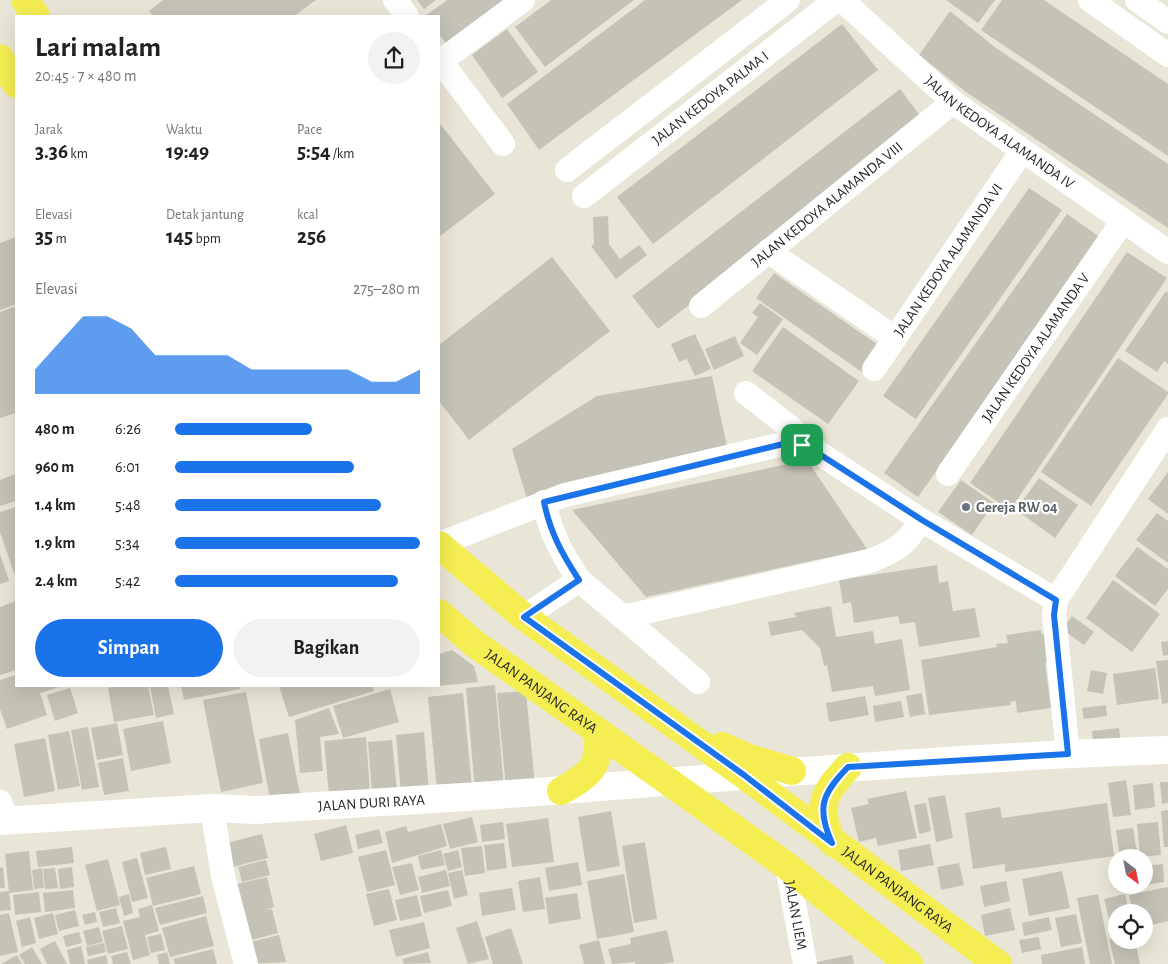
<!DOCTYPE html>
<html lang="id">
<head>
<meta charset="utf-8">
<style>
	:root { --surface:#fff; --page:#f2f2f2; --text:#202124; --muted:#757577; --accent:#1a73e8 }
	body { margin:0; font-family:"Alegreya Sans",sans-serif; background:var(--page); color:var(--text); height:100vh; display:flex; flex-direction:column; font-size:19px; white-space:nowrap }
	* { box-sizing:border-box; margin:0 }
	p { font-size:16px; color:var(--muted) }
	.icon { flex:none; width:28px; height:28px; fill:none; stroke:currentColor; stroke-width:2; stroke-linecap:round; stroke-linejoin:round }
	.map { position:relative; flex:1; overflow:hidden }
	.panel { position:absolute; left:15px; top:15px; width:425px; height:672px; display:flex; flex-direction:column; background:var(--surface); border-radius:0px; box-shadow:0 5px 20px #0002 }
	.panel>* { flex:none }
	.needle { width:32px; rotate:148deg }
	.controls { position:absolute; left:1108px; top:849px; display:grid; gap:10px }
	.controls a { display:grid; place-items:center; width:45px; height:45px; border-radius:50%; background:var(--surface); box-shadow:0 5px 20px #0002; font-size:25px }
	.pin { position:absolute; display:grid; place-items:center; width:42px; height:42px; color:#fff; margin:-21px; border-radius:10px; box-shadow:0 2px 8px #0006 }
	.round { display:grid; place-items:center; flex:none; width:52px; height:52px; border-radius:26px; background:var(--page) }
	.overview { display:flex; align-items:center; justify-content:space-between; height:85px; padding:0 20px }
	h1 { font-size:28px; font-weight:700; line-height:38px }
	.metrics { display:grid; grid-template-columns:repeat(3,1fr); gap:8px; height:85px; padding:5px 20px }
	.metrics div { display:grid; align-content:center }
	.metrics b { font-size:21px; font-weight:700 }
	.metrics small { font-size:14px; font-weight:400 }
	.metrics p { font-size:14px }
	.chart { height:140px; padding:10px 20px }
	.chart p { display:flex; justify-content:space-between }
	.chart svg { width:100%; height:90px; margin-top:5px; fill:var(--accent); opacity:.7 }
	.action { display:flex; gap:10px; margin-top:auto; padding:10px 20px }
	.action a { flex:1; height:58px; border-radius:30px; background:var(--accent); color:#fff; font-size:20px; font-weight:700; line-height:58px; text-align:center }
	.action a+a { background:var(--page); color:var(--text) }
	ul { padding:0 20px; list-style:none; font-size:16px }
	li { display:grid; grid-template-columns:80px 60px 1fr; align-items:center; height:38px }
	li i { height:12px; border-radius:6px; background:var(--accent) }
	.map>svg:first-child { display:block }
	.building { fill:#c5c2b7 }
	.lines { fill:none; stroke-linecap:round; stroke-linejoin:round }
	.minor { stroke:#fff; stroke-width:24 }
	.tertiary { stroke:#fff; stroke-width:28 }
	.primary { stroke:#f4ee52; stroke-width:28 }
	.route-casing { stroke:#fff; stroke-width:10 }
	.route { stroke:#1a73e8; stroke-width:6 }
	.worship-dot { fill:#6b7280; stroke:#fff; stroke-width:2 }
	.labels { text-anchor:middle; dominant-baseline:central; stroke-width:4.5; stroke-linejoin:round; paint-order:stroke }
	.street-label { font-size:15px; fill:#272727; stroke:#fff }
	.worship-label { font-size:15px; font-weight:bold; fill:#5b616d; stroke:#fff; text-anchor:start }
</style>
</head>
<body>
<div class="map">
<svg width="1168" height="964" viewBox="0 0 1168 964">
	<rect width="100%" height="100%" fill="#eae6d7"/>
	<path class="building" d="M163,0H316L294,16H153L149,11Z
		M417,0H436L424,9Z
		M447,0H506L447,45L439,34V16H425Z
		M551,0H634L545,67L515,27Z
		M645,0H742L539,150L507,104Z
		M946,0H995L978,23Z
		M1002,0H1044L1168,84V156L981,30Z
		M950,11L996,48L1168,164V228L966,92L919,55Z
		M842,24L878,70L653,244L617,197Z
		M507,29L538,72L502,98L472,55Z
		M900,89L925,122L658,329L632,296Z
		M441,125L495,194L439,237V126Z
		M1029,188L1062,210L916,419L883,396Z
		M1067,214L1101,238L918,497L884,473Z
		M608,216L609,244L620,259L639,245L647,255L616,279L591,246L594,244L593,217Z
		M16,237V304L0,310V243Z
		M1127,252L1167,278L1010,510L970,483Z
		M552,257L610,331L469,440L439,401V345Z
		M774,273L884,349L866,375L756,298Z
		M1166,291L1168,293V364L1164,361L1157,372L1125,351Z
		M760,303L783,319L757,355L740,343L758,317L752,313Z
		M16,306V413L0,418V312Z
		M783,327L859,381L828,424L752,371Z
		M695,334L711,369L695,376L687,359L679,362L671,344Z
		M735,336L744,356L714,370L705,349Z
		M1118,358L1168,392V394L1091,506L1041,472Z
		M712,376L729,456L527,499L512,449L597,396Z
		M807,460L867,549L646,597L572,510Z
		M1168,472V514L1148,499Z
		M16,474V501L0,506V480Z
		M1039,478L1078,505L1055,538L1016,510Z
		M961,480L994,503L972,535L938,512Z
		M16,507V579L0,532V512Z
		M1157,513L1168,521V563L1136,540Z
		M1137,547L1168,569V589L1155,606L1115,576Z
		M0,554L9,581L0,584Z
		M937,565L939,583L948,581L953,611L975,608L980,637L919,647L915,622L900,624L898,616L854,623L851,602L843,604L839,580Z
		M1113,580L1160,614L1132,652L1086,618Z
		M16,601V670L0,675V607Z
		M831,606L836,637L873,631L875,644L902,639L910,690L875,696L873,686L832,692L827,665L824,666L820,648L802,630L771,636L768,622L796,617L794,613Z
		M1072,616L1094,632L1084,645L1062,629Z
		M1041,630V634L1050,632L1054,661L1045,663L1051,708L1017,713L1016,701L1010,702L1011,705L929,715L921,660L997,647L996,644L1008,643L1006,635Z
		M1168,641V655L1163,656L1161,642Z
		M452,650L474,666L478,682L439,686V654Z
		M1168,660V703L1162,704L1156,661Z
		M1155,668L1159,699L1117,705L1113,674Z
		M1091,670L1107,673L1103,694L1087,691Z
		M16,675V686L59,687L40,693L47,715L7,729L0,709V680Z
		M495,685L504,787L475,790L466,688Z
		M115,686H148L154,715L114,722L108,688Z
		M150,686H168L174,714L156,718Z
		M181,686H240V689L184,700Z
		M279,686H373L374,691L289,717Z
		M70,688L78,713L55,721L47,695Z
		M390,689L399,722L343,738L333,706Z
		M526,691L535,786L506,789L497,693Z
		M246,692L263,783L221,792L203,700Z
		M463,693L472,788L437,791L428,697Z
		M922,693L925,714L910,717L906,696Z
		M865,696L869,715L829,722L826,703Z
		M901,701L904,717L875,722L873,706Z
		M1106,705L1107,716L1084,719L1082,708Z
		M329,708L339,734L320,737L323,771L300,773L295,720Z
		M163,721L171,763L131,771L123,729Z
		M117,723L123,755L97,760L91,728Z
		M88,727L99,787L82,790L71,730Z
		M1119,728L1121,744L1094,748L1092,731Z
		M69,731L80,786L58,790L48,735Z
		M424,732L429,791L401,794L396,735Z
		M288,733L301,799L271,805L259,739Z
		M366,737L370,791L329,795L324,741Z
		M45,738L55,791L24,797L14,744Z
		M392,740L397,791L372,793L368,742Z
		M123,758L129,791L104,795L98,763Z
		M1126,780L1131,815L1113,817L1108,783Z
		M1160,782H1168V803L1162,804Z
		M1153,783L1155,807L1135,810L1133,785Z
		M906,791L917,838L878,846L876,838L859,842L851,808L869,804L867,799Z
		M945,795L953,838L936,842L928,798Z
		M926,803L931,831L919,834L914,805Z
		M1107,803L1114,856L1005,872V864L973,869L965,813L1000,807L1002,818Z
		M1168,810V847H1164L1161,811Z
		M611,811L620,866L587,872L578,817Z
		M472,817L478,842L450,849L443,824Z
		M548,818L554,862L512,867L506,824Z
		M503,822L505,839L482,842L480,825Z
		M1158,822L1161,855L1140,857L1137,824Z
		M441,824L447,846L392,863L385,832L406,826L408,832Z
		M346,825L353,853L321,861L314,834Z
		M1133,828L1138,858H1120L1116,830Z
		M379,829L383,843L358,849L355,835Z
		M262,834L268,858L225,869L219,845Z
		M645,842L657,919L634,923L622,846Z
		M504,843L507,868L487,871L484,845Z
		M930,844L934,865L901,871L898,850Z
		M482,846L485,873L465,876L461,848Z
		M72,847L74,863L38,867L36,851Z
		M166,847L171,869L145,875L140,853Z
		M386,850L395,885L367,892L358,857Z
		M441,850L445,865L421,870L418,856Z
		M458,850L462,867L448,871L443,854Z
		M29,851L33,890L9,893L5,854Z
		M137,858L148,898L132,902L122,862Z
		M108,859L120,905L97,911L85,865Z
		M266,860L270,875L242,882L238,867Z
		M578,862L582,885L549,891L545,868Z
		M412,863L419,890L400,895L392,867Z
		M959,863L964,885L941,890L937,867Z
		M1116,863V885L1134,886L1115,889L1111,864Z
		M1163,864L1164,882L1145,885L1144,866Z
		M194,866L201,894L153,906L146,878Z
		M3,867L5,888H0V868Z
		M72,867L74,887L60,889L58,869Z
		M42,868L44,888L34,889L32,870Z
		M55,868L58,888L45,889L43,869Z
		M446,870L450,886L422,893L418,877Z
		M462,870L468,895L454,899L448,873Z
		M1062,871L1070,908L1029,916L1022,879Z
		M624,874L634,932L597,939L587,881Z
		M267,877L274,907L265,910L272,909L278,933L249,941L229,886Z
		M540,877L545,909L523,912L518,881Z
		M1006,881L1010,901L984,907L980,886Z
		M1168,887V921L1144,927V912H1133L1129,895Z
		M512,888L516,910L482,916L479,893Z
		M389,889L397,920L374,926L366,894Z
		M73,890L75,908L45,912L43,893Z
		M448,890L452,906L424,913L420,896Z
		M9,891L11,910L0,911V892Z
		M39,892L41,912L15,915L13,895Z
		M577,893L581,919L549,924L545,898Z
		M129,894L133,913L124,916L119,897Z
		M1098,894L1112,964H1090L1077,898Z
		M1125,894L1129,912H1116V930L1112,931L1104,899Z
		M417,895L422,916L400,921L395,900Z
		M203,896L207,913L160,925L155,908Z
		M152,905L159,931L145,935L150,955L133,960L123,921L140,917L138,909Z
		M116,908L120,923L103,927L99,912Z
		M1010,908L1015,930L985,936L981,915Z
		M75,910L79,926L59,931L55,915Z
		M95,912L97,922L85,925L82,915Z
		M9,913L18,952L0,956V915Z
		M53,913L58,934L39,939L34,918Z
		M1076,914L1082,943L1061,947L1055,918Z
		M206,916L214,946L170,957L162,928Z
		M30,917L36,943L22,947L16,921Z
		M1049,917L1052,930L1024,936L1022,923Z
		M477,921L489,959L468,964L456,928Z
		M424,922L430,948L396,957L389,930Z
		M122,926L128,949L108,954L102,931Z
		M99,927L103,942L87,946L83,931Z
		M511,928L523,964H493L485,937Z
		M667,930L674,962L663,964H635V962L612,964L608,949L631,944L630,938Z
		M79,932L82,943L66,947L63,936Z
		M161,934L165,950L151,953L147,937Z
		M279,935L286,962L248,964L243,944Z
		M1039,937L1041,949L1022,953L1019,940Z
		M1116,938L1135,940L1140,964H1115L1109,940Z
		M599,940L605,964H584L579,945Z
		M55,941L67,964H47L40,949Z
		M104,943L106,952L88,956L86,947Z
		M81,946L85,964H70L67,950Z
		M32,947L42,964H25L19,955Z
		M1082,947L1085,964H1042L1041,955Z
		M213,949L217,964H175L173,959Z
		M127,952L131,964H113L111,956Z
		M167,952L170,964H159L157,955Z
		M428,952L431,963L404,964L402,959Z
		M17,955L22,964H1Z
		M106,955L108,964H88L87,960Z
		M852,955L854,964H813L812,963Z"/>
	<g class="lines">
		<g class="minor">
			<path d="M395,0L407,16"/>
			<path id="s1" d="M842,0L953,102L1168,252"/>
			<path d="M1090,0L1168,55"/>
			<path d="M1137,0L1168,22"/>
			<path d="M439,59L503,144"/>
			<path d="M441,61L523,0"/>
			<path d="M567,170L788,0"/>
			<path id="s2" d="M584,196L836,0"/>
			<path d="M768,251L895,338"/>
			<path id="s3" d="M701,306L953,102"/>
			<path id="s4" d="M874,369L1022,151"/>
			<path d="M746,393L791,428L802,445"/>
			<path id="s5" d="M948,474L1123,221"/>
			<path d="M544,502C550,532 562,554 579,580"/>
			<path d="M439,544L565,495L783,444L802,445L813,449L921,520L1056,600"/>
			<path d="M524,617L579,580L623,617L870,561C896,551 907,544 921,520"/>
			<path d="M623,617L698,682"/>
			<path d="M1068,754L1054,615L1056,600L1168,429"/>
			<path d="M0,802L7,820"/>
			<path d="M212,808L223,876L246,964"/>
			<path id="s6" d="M787,866L805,964"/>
		</g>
		<path class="tertiary" id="s7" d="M0,821L212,808L256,810C359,803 461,798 563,790C765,774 966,757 1168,750"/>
		<g class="primary">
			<path d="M25,0L36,16"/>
			<path d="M0,58L16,84"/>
			<path id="s8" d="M439,545L524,617L744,775L998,964"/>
			<path id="s9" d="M439,613L475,644L787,866L909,964"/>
			<path d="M722,746L749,758L792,771"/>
			<path d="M561,791C590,775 602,766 597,731"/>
			<path d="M833,843C816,808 822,794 848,767"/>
		</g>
	</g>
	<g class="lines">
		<defs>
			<path id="route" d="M783,444L802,445L813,450L922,520L1056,600L1054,615L1068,754L848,767C822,794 816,808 832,843L744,775L524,617L579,580C562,554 550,532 544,502Z"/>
		</defs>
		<use href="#route" class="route-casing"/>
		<use href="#route" class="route"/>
	</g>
	<circle class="worship-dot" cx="966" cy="507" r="5"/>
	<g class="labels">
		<g class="street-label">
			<text stroke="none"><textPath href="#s2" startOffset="160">JALAN KEDOYA PALMA I</textPath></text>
			<text stroke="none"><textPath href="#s1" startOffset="206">JALAN KEDOYA ALAMANDA IV</textPath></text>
			<text stroke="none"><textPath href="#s3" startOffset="162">JALAN KEDOYA ALAMANDA VIII</textPath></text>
			<text stroke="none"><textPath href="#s4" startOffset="132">JALAN KEDOYA ALAMANDA VI</textPath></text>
			<text stroke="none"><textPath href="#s5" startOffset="154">JALAN KEDOYA ALAMANDA V</textPath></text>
			<text stroke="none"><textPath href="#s9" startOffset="129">JALAN PANJANG RAYA</textPath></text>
			<text stroke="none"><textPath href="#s7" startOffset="372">JALAN DURI RAYA</textPath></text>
			<text stroke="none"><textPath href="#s8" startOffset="574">JALAN PANJANG RAYA</textPath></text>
			<text stroke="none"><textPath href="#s6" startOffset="50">JALAN LIEM</textPath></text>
		</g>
		<g class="worship-label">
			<text x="976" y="507">Gereja RW 04</text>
		</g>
	</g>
</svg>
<div class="controls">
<a><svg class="needle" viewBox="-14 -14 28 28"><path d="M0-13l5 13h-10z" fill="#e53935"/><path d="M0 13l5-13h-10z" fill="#757577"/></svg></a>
<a><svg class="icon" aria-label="locate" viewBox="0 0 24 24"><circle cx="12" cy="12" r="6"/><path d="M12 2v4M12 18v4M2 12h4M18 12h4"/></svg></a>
</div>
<div class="pin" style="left:802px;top:445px;background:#1e9e55"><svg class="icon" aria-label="arrive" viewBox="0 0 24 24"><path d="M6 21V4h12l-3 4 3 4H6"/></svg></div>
<section class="panel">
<div class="overview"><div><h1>Lari malam</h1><p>20:45 · 7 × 480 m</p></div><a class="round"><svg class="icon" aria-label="share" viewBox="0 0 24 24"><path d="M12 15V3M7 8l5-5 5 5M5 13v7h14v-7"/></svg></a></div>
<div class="metrics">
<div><p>Jarak</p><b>3.36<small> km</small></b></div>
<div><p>Waktu</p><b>19:49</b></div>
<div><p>Pace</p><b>5:54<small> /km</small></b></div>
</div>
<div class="metrics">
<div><p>Elevasi</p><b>35<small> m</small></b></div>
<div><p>Detak jantung</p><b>145<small> bpm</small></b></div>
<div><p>kcal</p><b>256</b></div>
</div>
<div class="chart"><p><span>Elevasi</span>275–280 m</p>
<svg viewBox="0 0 160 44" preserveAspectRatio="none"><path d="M0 44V32L10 19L20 6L30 6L40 12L50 25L60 25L70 25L80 25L90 32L100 32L110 32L120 32L130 32L140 38L150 38L160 32V44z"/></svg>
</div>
<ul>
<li><b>480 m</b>6:26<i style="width:56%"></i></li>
<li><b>960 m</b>6:01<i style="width:73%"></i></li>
<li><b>1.4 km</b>5:48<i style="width:84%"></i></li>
<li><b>1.9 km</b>5:34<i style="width:100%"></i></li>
<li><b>2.4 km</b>5:42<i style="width:91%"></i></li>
</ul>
<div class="action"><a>Simpan</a><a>Bagikan</a></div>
</section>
</div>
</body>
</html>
